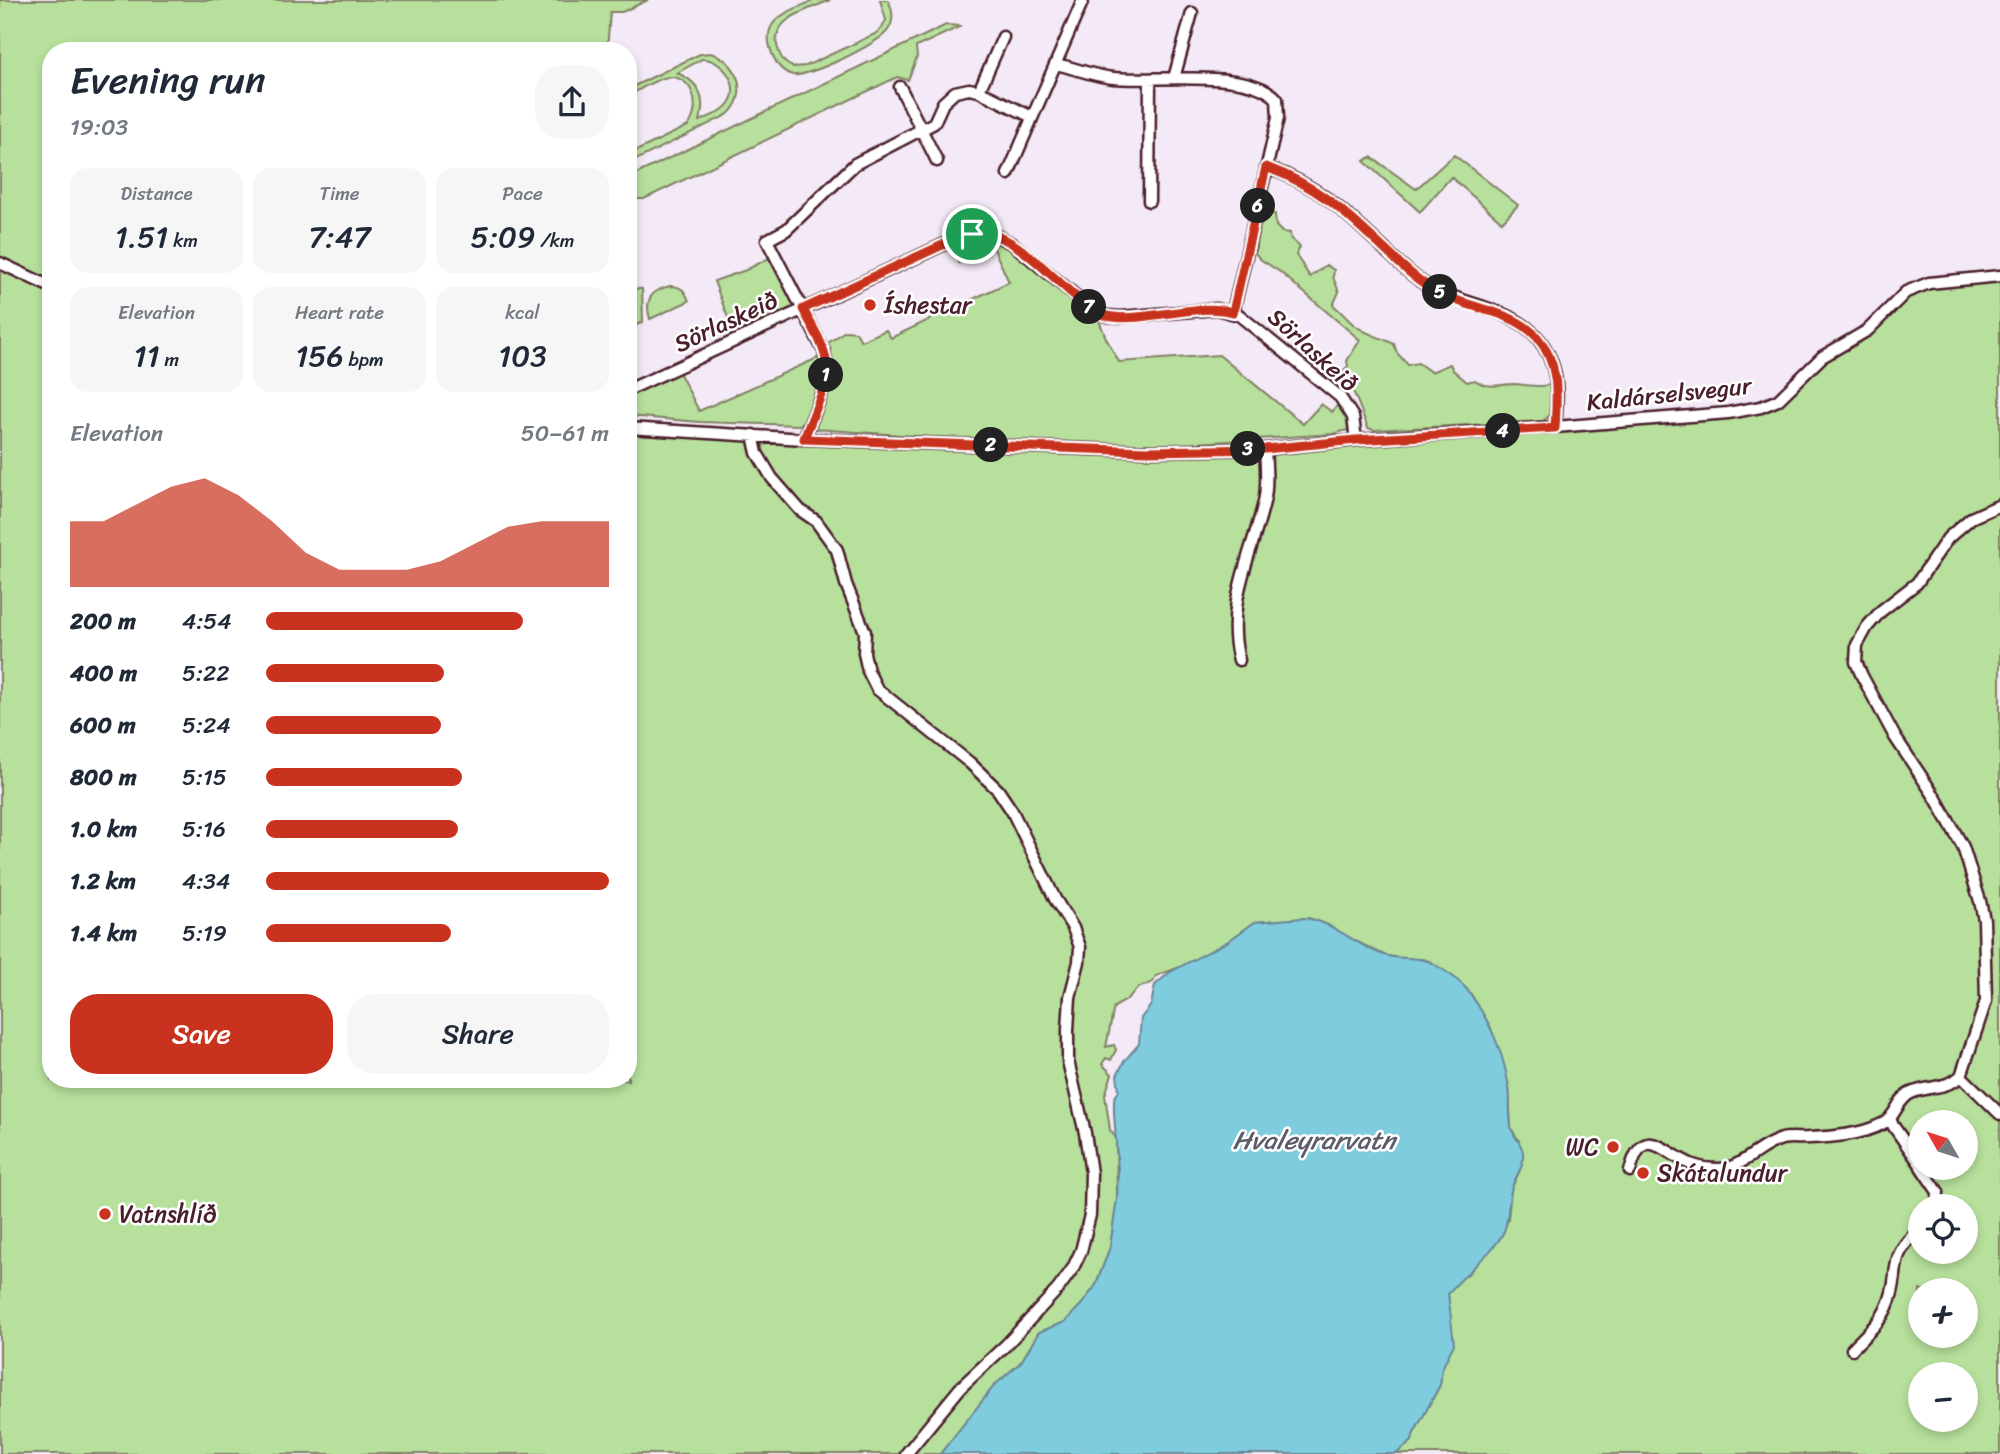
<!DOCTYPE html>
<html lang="en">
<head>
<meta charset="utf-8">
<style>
	:root { --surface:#fff; --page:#f6f6f7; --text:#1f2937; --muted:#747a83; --accent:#c8321e }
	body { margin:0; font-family:Sriracha,sans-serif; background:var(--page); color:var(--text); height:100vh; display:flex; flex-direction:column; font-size:26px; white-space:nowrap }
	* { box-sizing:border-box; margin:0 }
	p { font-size:23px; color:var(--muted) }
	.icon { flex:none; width:38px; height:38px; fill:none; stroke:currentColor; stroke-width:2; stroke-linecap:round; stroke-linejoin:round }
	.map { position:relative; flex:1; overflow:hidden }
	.details { position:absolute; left:42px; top:42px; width:595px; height:1046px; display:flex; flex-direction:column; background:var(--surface); border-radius:28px; box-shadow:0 4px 10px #0003 }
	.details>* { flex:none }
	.needle { width:46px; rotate:309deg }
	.buttons { position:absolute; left:1908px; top:1110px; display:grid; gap:14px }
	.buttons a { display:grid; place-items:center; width:70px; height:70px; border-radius:50%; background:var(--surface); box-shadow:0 4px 10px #0003; font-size:35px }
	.pin { position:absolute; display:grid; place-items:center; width:60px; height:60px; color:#fff; margin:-30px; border:4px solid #fff; border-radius:50%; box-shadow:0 2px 7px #0007 }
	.km { position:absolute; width:35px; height:35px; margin:-18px; border-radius:50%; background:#222; color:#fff; font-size:19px; line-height:35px; text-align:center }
	.round { display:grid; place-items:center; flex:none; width:74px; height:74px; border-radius:28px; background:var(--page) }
	.headline { display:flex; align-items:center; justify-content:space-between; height:119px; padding:0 28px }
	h1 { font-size:38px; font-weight:600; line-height:52px }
	.metrics { display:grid; grid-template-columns:repeat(3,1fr); gap:10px; height:119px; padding:7px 28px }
	.metrics div { display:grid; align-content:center; border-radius:18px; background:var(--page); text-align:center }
	.metrics b { font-size:30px; font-weight:600 }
	.metrics small { font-size:19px; font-weight:400 }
	.metrics p { font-size:19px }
	.chart { height:196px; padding:14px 28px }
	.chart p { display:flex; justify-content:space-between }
	.chart svg { width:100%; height:126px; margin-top:7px; fill:var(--accent); opacity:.7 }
	.cta { display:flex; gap:14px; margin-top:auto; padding:14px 28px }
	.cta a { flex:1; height:80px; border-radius:28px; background:var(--accent); color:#fff; font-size:28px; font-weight:600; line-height:80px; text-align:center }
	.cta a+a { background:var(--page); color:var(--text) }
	ul { padding:0 28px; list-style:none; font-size:23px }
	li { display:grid; grid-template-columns:112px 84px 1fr; align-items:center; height:52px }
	li i { height:18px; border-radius:9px; background:var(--accent) }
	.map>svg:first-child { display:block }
	.green { fill:#b7e09c; stroke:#808064; stroke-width:2; fill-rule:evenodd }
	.water { fill:#7fccde; stroke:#6a8796; stroke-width:2 }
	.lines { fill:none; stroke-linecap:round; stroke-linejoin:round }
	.minor-casing { stroke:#4a1f2b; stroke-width:15 }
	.minor { stroke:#fff; stroke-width:10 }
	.route-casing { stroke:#fff; stroke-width:14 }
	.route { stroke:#c8321e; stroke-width:9 }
	.poi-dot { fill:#c8321e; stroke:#fff; stroke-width:2.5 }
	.labels { text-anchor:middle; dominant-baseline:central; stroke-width:5; stroke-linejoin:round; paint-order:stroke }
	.poi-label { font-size:24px; fill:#4a1f2b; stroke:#fff; text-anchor:start }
	.street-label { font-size:24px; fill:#4a1f2b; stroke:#fff }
	.water-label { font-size:26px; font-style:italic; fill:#5d5c6a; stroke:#fff }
</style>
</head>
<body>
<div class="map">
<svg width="2000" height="1454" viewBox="0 0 2000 1454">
	<rect width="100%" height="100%" fill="#f4e9f6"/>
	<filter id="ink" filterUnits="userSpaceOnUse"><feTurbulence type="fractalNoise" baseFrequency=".0143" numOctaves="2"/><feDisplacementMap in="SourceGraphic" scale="14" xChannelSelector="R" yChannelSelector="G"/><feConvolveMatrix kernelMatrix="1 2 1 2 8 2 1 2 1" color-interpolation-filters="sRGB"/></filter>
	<g filter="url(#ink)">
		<path class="green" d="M0,0H648L622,12H610L607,51H51V283L0,259Z
			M815,0H830C807,11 766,19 779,52C782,60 785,64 793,67L806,66L875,34L882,28L886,20L880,0H888C893,10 895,20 888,30C881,43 807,78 793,75C784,73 778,67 774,58C756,20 786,13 815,0Z
			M946,25L961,26L916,47L917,57L908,80L897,77L644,199H636C630,190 628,186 632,176Z
			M710,53C739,60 750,96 727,115L628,164V155L688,126C703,107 692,71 664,78C652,81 639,90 628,96V89L700,54ZM702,59C722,58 742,86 729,103C723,112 709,117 700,121C706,99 700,82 677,73Z
			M1454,155L1518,205L1502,222L1451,177L1420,212L1364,161L1371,157L1416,189Z
			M1269,213L1275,214L1276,226L1282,232L1290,233L1291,239L1300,247L1296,255L1310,277L1326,265L1334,270L1333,277L1339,292L1333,305C1341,311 1346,318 1353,324C1365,334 1380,337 1394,344L1397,353L1408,365L1418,363L1431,372L1450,364L1453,370L1467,382L1475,380C1489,390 1499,384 1514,384C1529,385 1540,388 1555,384C1555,400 1557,411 1543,421L1374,430L1368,428L1354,393L1339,377L1348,366L1347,361L1360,340L1280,272L1260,259L1255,253C1259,232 1252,232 1269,213Z
			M985,238L1002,242L1095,310L1106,338L1119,362L1219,355L1303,424L1321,404L1332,412L1337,406L1348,416L1351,429L1333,434L1168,445L1075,444L929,437L815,429L812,423C822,396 833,374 827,344L845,331L856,332L861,341L886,330L891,338L1009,282L993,247L959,263L954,254C959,237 970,239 985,238Z
			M769,258L777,260L796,300L795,306L739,331L730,323L714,281L746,270Z
			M0,268L51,292V1080H628V424L747,434L764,445L763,441L1089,454L1260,452L1262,463L1286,447L1762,411L1835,355L1863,339L1881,323L1908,294L1930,285L2000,279V1454H1396L1412,1441L1413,1435L1440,1385L1442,1368L1453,1343L1448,1294L1457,1282L1469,1273L1504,1231L1508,1219L1511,1189L1520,1170L1519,1141L1511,1128L1509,1086L1490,1026L1471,994L1431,962L1423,959L1403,960L1384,955L1343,935L1328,925L1309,918L1255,922L1227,942L1193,962L1156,976L1153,982L1138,988L1125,1001L1114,1007L1106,1047L1114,1045L1116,1050L1111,1060L1106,1058L1102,1064L1112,1074L1105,1095L1110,1130L1116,1138L1117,1199L1110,1247L1096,1285L1082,1304L1065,1322L1039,1332L1021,1362L995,1385L940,1454H0ZM1920,1122H1965V1167H1920ZM1920,1206H1965V1251H1920ZM1920,1290H1965V1335H1920ZM1920,1374H1965V1419H1920Z
			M670,286C682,286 685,291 689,301L650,319C644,299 652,290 670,286Z
			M628,288L642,289L643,322L628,329Z
			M822,356L823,374L805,420L800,425L700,422L628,416V391L678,370L699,411Z"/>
		<path class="water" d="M1302,918C1330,919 1356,946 1384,955C1399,960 1422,956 1434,964C1447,972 1463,982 1471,995C1490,1022 1504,1055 1509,1088C1511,1101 1508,1118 1512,1130C1515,1139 1523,1144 1523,1154C1524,1166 1517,1174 1513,1184C1507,1199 1510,1216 1504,1231C1495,1252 1462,1275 1448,1294L1454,1344L1442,1368L1440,1385L1413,1435L1412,1441L1396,1454H940L995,1385L1021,1362L1039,1332L1065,1322L1082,1304L1096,1285L1110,1247L1117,1199L1118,1171L1114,1113V1099L1119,1090L1117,1075L1125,1060L1139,1044L1141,1018L1151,1005L1155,985L1170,972L1227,942L1255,922Z"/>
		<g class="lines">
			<defs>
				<path id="minor" d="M1056,64C1074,68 1094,76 1113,78C1154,82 1249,68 1277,99L1278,118L1233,312
					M1174,78L1192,13
					M900,87L937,161
					M979,91L1003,37
					M1266,167C1318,185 1344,211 1383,248C1397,261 1411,276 1428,286C1462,305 1512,308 1537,337C1560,364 1558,395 1555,427
					M1008,174L1083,0
					M1149,201L1150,80
					M0,263L51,287
					M628,390L960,237L984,234L997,236L1013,244L1094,311L1107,316L1121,317L1216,309L1239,315L1340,397L1353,417L1356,440
					M628,428L804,439L1147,451L1265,449L1356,440L1555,427L1728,413L1761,407L1778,400L1822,357L1868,330L1906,292L1929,283L2000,276
					M753,435L757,453L772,478L800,510L816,521L837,550L846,584L865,632L864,653L868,671L877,689L970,763L998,790L1012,811L1055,899L1073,928L1080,947L1079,962L1070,997L1068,1030V1061L1085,1133L1091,1173L1090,1215L1081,1251L1073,1268L1058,1289L1006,1345L961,1387L906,1454
					M804,439C814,411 832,381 824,351L767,240L786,230L855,164L934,123L943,103L955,92L969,89L979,91L1032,117
					M2000,505L1971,518L1948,538L1917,583L1881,611L1867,627L1857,645L1856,662L1862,676L1895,737L1935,797L1963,847L1980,901L1984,920L1986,1001L1961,1076L2000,1114
					M1239,660C1224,605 1252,554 1264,502C1268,486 1266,466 1265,449
					M1890,1118L1894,1127L1920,1164
					M1921,1167L1938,1192L1937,1206
					M1630,1171C1643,1120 1664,1154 1693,1165C1701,1168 1711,1169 1719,1169C1743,1168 1759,1145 1782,1139C1790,1137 1800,1139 1809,1138C1832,1137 1861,1135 1882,1124C1896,1118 1897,1099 1911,1093C1927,1086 1947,1089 1961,1076
					M1852,1349C1864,1336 1880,1323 1887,1307C1903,1273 1884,1259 1920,1229"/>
			</defs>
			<use href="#minor" class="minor-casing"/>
			<use href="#minor" class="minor"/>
		</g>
	</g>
	<g class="lines" filter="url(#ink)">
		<defs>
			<path id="route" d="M1266,167C1318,186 1344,211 1383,248C1397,261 1411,276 1428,286C1437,291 1446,296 1456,300C1484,311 1515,313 1537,337C1560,364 1557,395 1555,428L1356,440L1265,449L1147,451L804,439C811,418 831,381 826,360C823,342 811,325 803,309L960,237C972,234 984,232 997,236C1023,245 1052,277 1074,295C1081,301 1090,310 1100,314C1135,327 1194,301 1233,312Z"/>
		</defs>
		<use href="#route" class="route-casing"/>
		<use href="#route" class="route"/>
	</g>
	<g class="poi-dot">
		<circle cx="870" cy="305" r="7"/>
		<circle cx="1613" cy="1147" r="7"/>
		<circle cx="1643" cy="1173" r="7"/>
		<circle cx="105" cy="1214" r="7"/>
	</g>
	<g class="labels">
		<g class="poi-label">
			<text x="884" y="305">Íshestar</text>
			<text x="1599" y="1147" text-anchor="end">WC</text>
			<text x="1657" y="1173">Skátalundur</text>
			<text x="119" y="1214">Vatnshlíð</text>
		</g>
		<g class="street-label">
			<text transform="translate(726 322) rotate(-25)">Sörlaskeið</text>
			<text transform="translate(1313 350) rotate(42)">Sörlaskeið</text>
			<text transform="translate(1669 394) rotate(-6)">Kaldárselsvegur</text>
		</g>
		<g class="water-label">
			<text x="1314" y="1140">Hvaleyrarvatn</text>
		</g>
	</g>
</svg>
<div class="buttons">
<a><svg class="needle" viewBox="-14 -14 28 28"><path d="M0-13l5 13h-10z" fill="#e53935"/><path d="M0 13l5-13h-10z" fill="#747a83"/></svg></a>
<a><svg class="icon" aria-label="locate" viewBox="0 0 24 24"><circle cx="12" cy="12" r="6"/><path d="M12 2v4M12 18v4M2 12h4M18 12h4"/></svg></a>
<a>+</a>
<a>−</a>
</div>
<div class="pin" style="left:972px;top:234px;background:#1e9e55"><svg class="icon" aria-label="arrive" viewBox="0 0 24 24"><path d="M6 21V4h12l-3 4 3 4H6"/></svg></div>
<b class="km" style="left:826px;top:375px">1</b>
<b class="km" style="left:991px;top:445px">2</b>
<b class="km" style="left:1248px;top:449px">3</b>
<b class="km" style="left:1503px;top:431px">4</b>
<b class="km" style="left:1440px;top:292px">5</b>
<b class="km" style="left:1258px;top:206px">6</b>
<b class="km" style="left:1089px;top:307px">7</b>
<section class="details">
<div class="headline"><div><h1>Evening run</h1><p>19:03</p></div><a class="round"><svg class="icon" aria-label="share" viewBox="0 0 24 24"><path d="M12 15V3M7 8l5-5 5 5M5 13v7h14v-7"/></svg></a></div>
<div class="metrics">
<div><p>Distance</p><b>1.51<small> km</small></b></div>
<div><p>Time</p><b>7:47</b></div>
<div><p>Pace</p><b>5:09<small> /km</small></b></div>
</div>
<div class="metrics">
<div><p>Elevation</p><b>11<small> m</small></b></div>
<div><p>Heart rate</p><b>156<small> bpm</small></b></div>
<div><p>kcal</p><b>103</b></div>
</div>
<div class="chart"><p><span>Elevation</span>50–61 m</p>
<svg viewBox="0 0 160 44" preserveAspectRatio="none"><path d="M0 44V21L10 21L20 15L30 9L40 6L50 12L60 21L70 32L80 38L90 38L100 38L110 35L120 29L130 23L140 21L150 21L160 21V44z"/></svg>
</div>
<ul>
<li><b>200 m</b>4:54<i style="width:75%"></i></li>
<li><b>400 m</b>5:22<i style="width:52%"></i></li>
<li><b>600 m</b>5:24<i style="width:51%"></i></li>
<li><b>800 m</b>5:15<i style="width:57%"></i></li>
<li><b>1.0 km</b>5:16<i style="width:56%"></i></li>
<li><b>1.2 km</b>4:34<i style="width:100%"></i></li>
<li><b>1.4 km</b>5:19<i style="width:54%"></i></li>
</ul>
<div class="cta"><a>Save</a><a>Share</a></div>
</section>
</div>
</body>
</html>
